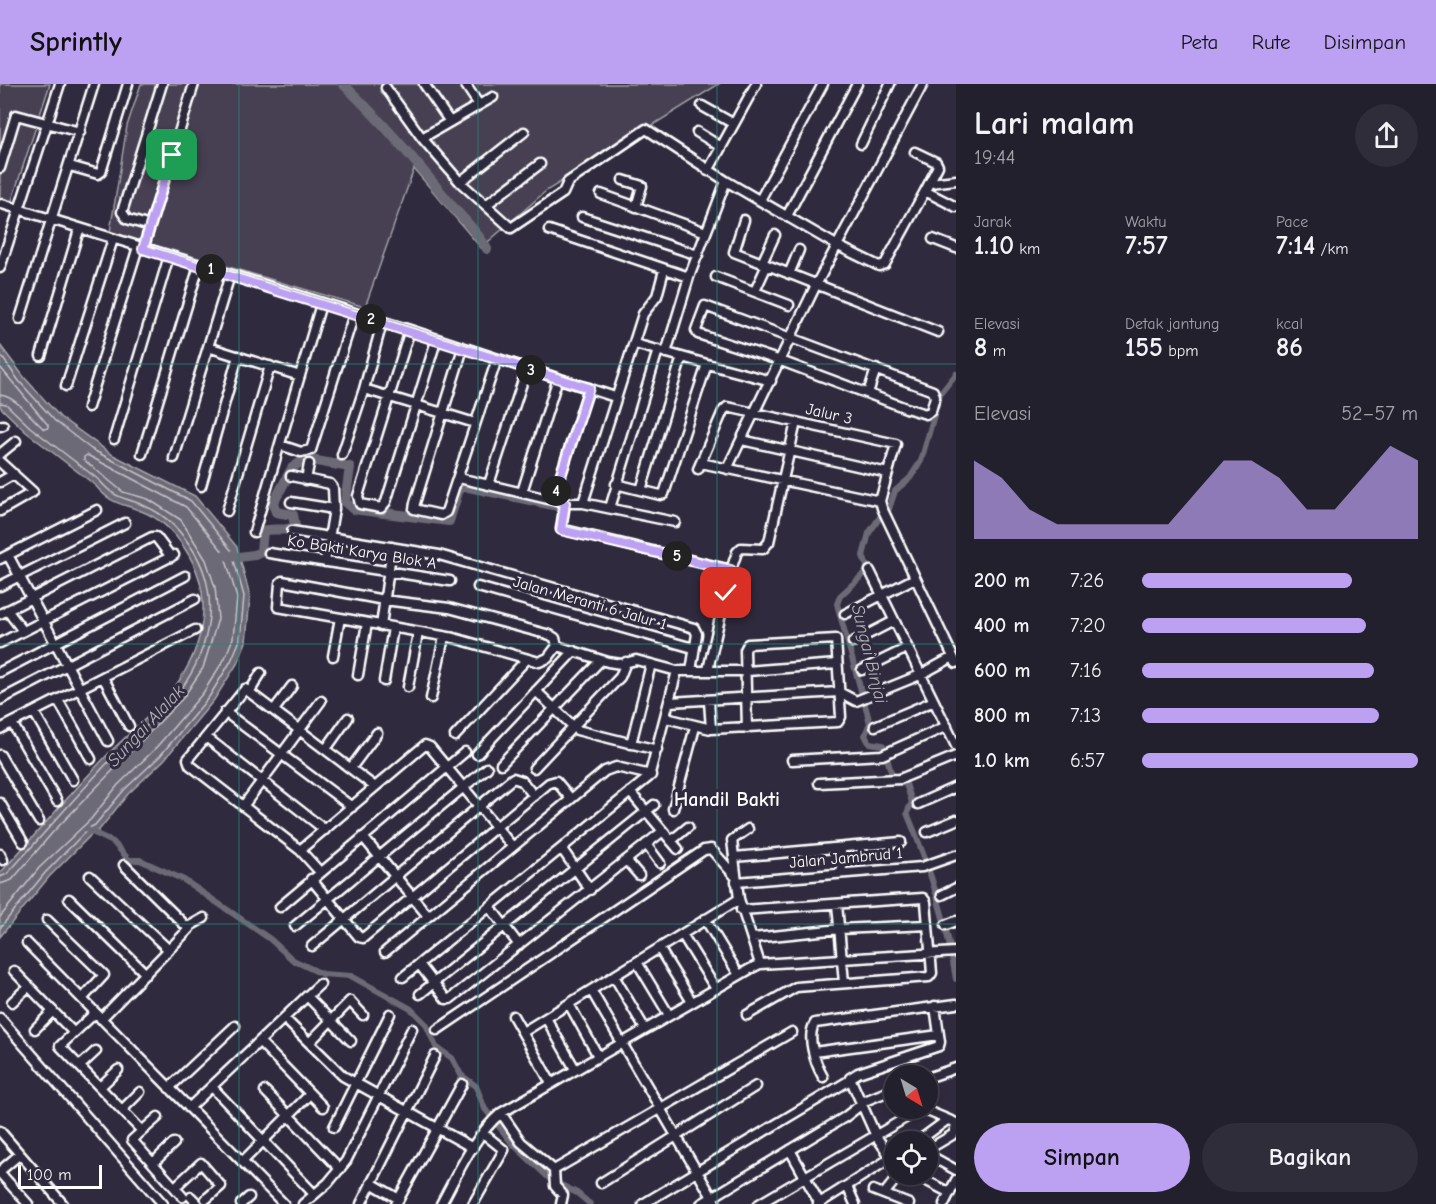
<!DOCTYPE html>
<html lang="id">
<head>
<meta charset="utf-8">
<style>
	:root { --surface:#23202e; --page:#2f2d3a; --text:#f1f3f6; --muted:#a3a3aa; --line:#403e4a; --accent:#bca0f2 }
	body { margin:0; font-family:"Comic Neue",sans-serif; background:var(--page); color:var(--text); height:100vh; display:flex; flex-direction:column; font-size:22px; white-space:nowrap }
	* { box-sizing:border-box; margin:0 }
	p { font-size:20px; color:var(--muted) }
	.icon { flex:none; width:33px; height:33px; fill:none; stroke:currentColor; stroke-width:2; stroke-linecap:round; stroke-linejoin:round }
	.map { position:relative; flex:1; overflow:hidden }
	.panel { display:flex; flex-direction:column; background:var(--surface); width:480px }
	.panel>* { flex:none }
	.needle { width:39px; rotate:142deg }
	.buttons { position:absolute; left:884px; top:981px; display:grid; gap:12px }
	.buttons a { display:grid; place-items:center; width:54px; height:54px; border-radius:50%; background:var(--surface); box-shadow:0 3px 9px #0003,0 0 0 2px var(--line); font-size:30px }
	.scale { position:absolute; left:18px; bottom:15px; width:84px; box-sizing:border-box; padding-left:6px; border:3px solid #fff; border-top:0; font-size:16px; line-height:21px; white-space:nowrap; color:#fff; -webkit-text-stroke:4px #2f2a3d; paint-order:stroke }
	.pin { position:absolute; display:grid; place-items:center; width:51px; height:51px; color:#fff; margin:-26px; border-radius:12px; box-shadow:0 3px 9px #0006 }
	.km { position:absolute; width:30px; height:30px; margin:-15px; border-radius:50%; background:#222; color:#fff; font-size:16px; line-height:30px; text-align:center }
	.round { display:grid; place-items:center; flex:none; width:63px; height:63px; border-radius:32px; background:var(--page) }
	.summary { display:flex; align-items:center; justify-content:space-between; height:102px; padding:0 18px }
	h1 { font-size:33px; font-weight:700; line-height:45px }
	.metrics { display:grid; grid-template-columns:repeat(3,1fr); gap:9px; height:102px; padding:6px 18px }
	.metrics div { display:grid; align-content:center }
	.metrics b { font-size:26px; font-weight:700 }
	.metrics small { font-size:16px; font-weight:400 }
	.metrics p { font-size:16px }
	.chart { height:168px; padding:12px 18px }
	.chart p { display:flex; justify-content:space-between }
	.chart svg { width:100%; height:108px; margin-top:6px; fill:var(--accent); opacity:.7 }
	.action { display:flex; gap:12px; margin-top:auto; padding:12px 18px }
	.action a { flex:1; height:69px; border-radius:36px; background:var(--accent); color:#111; font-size:24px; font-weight:700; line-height:69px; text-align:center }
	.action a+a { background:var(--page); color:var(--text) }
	ul { padding:0 18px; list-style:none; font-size:20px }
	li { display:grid; grid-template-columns:96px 72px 1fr; align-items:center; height:45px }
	li i { height:15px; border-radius:8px; background:var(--accent) }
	header { display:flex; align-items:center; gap:36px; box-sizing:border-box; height:84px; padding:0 30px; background:var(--accent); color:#111 }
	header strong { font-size:28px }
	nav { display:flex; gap:33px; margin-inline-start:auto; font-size:21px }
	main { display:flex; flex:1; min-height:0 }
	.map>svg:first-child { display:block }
	.green { fill:#464152; stroke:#a2a0a8; stroke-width:1.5 }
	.water { fill:#6d6a77; stroke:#a7a6ad; stroke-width:1.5 }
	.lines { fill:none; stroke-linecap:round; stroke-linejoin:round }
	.shore { stroke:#c5c3c9; stroke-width:1.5 }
	.canal { stroke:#6d6a77; stroke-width:6 }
	.river { stroke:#6d6a77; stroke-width:10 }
	.minor-casing { stroke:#fff; stroke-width:13 }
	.minor { stroke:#2f2a3d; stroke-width:8 }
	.route-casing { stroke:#fff; stroke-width:12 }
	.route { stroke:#bca0f2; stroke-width:8 }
	.grid { fill:none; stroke:#27847c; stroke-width:1.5; stroke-opacity:0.55 }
	.labels { text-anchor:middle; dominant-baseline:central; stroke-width:6; stroke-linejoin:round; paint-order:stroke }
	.street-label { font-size:16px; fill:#fff; stroke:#2f2a3d }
	.water-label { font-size:18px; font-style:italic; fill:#b6b4bb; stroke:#2f2a3d }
	.quarter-label { font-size:20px; font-weight:bold; fill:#fff; stroke:#2f2a3d }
</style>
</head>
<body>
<header>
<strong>Sprintly</strong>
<nav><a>Peta</a><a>Rute</a><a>Disimpan</a></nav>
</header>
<main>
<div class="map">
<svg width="956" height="1120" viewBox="0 0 956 1120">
	<rect width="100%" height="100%" fill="#2f2a3d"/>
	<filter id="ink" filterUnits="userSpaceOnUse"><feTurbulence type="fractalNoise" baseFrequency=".0167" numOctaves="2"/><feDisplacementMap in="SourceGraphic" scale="12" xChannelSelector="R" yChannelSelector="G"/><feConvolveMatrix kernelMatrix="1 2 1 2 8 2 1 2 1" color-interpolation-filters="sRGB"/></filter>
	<g filter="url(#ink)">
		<path class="green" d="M0,0H50L11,119L0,115Z
			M141,0H719L546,107L481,164L414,85L365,223L110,148L127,42Z"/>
		<path class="water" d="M0,261L24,293L60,333L113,371L195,412L237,463L250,512L246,558L237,580L214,616L164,676L128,710L96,750L95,747L49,793L0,853V789C37,749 72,708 110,668C131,647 156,628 174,604C205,562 215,510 185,465C175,449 160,434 141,427C121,419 110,420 95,401L26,348L0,323Z"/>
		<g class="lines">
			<path class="shore" d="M0,270L19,297L55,337L91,365L191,417L231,466L244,512L240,556L231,577L209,613L160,672L124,706L95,741L89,744L45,789L0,844
				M0,283L48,341V344L44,345C32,335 16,312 0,311
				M0,319L6,320L30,343L99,396C117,417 123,412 145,422C164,430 178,444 189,460C223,507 211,565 179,608C161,632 135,651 114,672C77,711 43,751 7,790L0,793
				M0,800L12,796L53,748L183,614L203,584L218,535L215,503L206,476L181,436L148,415L123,408L84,376V373L87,371L186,423L224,469L237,514L233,554L225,574L203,609L154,666L118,701L91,735L39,784L0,833"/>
			<path class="canal" d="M956,290L940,310L921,377L910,394L895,407L889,425L880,433L869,449L863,472L867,482L866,488L840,512L837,520L870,639L865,651L869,659L883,661L894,698L906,700L912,718L907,729C929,781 947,840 956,895
				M88,746L113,758L129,776H140L184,796L270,855L293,876L322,890L351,892L411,925L426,940L436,963L452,974L461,991L476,1002L485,1025L512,1059L551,1096L577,1109L590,1120"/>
			<path class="river" d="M343,0C383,38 417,79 452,122C464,136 478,148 487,165
				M225,471L239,473L254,471L261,467L263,447C274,443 285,449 295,442L293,431L276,428L273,420L292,384L305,375L350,383L345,418L353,425L449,437L459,405L464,402L558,422"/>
			<defs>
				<path id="minor" d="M424,0L450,38
					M465,0L479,21
					M386,4L422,54L460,98L511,144L563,109L568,98L646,45L726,97L689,193L666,269
					M702,22L734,40
					M697,48L721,63
					M422,54L493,13
					M861,60L890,0
					M915,68L936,78L938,82L925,107
					M70,82L98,90L101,88L128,0
					M0,84L16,31L80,48
					M708,87L756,0
					M623,96L642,102L636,123
					M726,97L838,162L879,182L885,180L925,107L956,123
					M460,98L524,48
					M930,99L956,96
					M601,110L706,148
					M760,116L823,0
					M2,120L410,246L615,313
					M486,121L540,80
					M787,132L857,0
					M582,133L698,171
					M744,136L734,168L938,248
					M150,142L127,135L122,128L162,0
					M549,146L689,193
					M933,155L956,164
					M143,165L194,0
					M762,179L775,151
					M0,184L60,0
					M664,186L657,212L643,230L583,419L675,438
					M789,190L799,166
					M716,193L789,221
					M755,207L767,181
					M705,222L933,307L935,313L931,327L926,330L906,324L781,277L698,250L696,246Z
					M20,235L94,0
					M410,246L358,412L360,420L381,424L386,418L436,257
					M208,263L300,292
					M463,264L415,419L414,425L441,431L446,428L497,275
					M41,272L79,146
					M707,280L771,297
					M66,302L113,155
					M364,305L475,339
					M868,309L876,285
					M88,323L138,163
					M0,342L3,341
					M114,355L169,172
					M742,356L888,389
					M280,361L301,368L311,366L354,230
					M0,370L16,357
					M142,370L199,182
					M342,371L364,305L382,239
					M174,374L230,191
					M0,378L33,408L0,427
					M701,379L880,417
					M698,385L723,327L727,323L896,360L880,417L882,424L956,579
					M727,385L816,201L923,0
					M291,392L330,400L333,404L334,425L325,478
					M459,394L565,419
					M306,396L309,380
					M0,398L14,390
					M489,400L527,284
					M616,400L660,411L664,410L707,280L635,260
					M201,402L238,272
					M641,406L682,273
					M522,408L558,294
					M553,415L589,304
					M291,418L334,425
					M583,419H565L561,445L731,486L708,586
					M610,424L658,266
					M227,427L270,282
					M292,447L439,471L694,544L697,550L691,587
					M254,448L321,220
					M269,469L450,497
					M8,471L108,657
					M0,475L97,426
					M731,486L737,468L741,464L763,465L769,458L796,338
					M870,487L956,662
					M0,502L125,439
					M478,503L693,564
					M7,526L23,547
					M0,530L152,453H156L171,473
					M845,530L915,494
					M381,542L392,463
					M853,558L894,537
					M0,559L174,471
					M557,562L548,574L539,578L454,554L278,523L280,499L282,497L384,516L449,524L550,551L555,554L557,562L608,578L621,580L636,576L677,587H747L837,580
					M333,572L340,534
					M862,586L907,564
					M0,588L185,492
					M358,591L367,539
					M103,593L129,642
					M384,597L393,544
					M408,603L418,549
					M250,607L261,589
					M536,607L577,646L657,666
					M431,614L444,553
					M0,616L195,515
					M58,616L91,675
					M709,617L711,645
					M670,618L839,608L856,617L920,591L953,573
					M274,626L292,602
					M34,628L73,696
					M225,628L352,723
					M666,634L711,645L838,638L841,633L836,555L748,560L745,566L747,644
					M12,639L57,717
					M875,642L934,617
					M0,645L195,546
					M455,652L527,575
					M206,653L325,746
					M631,660L651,580
					M326,665L348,634
					M477,670L574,567
					M0,671L39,737
					M792,676L882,671L947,642
					M501,680L601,576
					M351,684L377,649
					M534,684L620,593L626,578
					M819,699L900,695L956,672
					M630,708L678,765
					M0,719L23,758
					M918,720L956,703
					M244,721L321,617
					M673,725L695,643
					M927,748L956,736
					M363,753L428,832
					M671,757L688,743
					M646,760L660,779
					M562,765L590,806
					M841,765L842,789
					M300,766L425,661L430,663L512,762
					M0,770L3,776
					M734,773L732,756L748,745
					M626,776L639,791
					M320,788L300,766L190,681L188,675L245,605L375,703
					M90,792L169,866
					M311,795L359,853L363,854L549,699L556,697L571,715
					M736,798L922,783L956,771
					M942,811L956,804
					M69,815L146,890
					M739,815L734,773L901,758
					M837,820L844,899
					M280,823L465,668
					M490,823L519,861
					M741,826L923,814L926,818L932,889L929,893L796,903L747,931
					M705,835L739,891
					M47,836L104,891L82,915
					M946,841L956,837
					M295,842L487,684
					M188,843L204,834
					M682,850L716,905
					M753,854L840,845L928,841
					M27,859L284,1120
					M312,862L513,694L522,697L534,712
					M659,864L692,918
					M385,868L605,687L616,683L651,691
					M637,878L669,931
					M419,880L446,915H450L663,747
					M14,887L74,949
					M614,892L645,945
					M403,893L649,693L677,587
					M591,906L716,1120
					M420,910L654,721
					M307,912L320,900
					M12,918L29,902
					M569,920L598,972
					M95,929L60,962L142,1047
					M513,932L551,999
					M0,934L163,1120
					M284,934L307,912L351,957
					M546,934L575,985
					M101,935L189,845L124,781
					M35,945L53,927
					M437,946L704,766L711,765L735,792
					M523,948L739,815L760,880
					M260,958L323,1023
					M310,958L350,917L363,931
					M814,968L939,951
					M80,982L96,967
					M823,993C815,979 806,952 815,939L956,920
					M927,994L956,984
					M100,1003L118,986
					M212,1003L314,1110
					M169,1004L235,942
					M265,1007L340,1085
					M189,1024L284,934L343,992L473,1064
					M122,1026L140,1008
					M501,1029L521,1058L554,1086L555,1102L563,1111L561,1120
					M158,1033L132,1056L183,1113
					M334,1043L390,930
					M0,1047L63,1120
					M917,1058L947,1036
					M790,1066L820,1120
					M927,1066L954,1050L956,1040
					M927,1070L956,1086
					M242,1078L310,1010
					M894,1078L876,1052L850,994L858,989L939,962L940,958L935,922
					M153,1079L174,1059
					M554,1086L792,948
					M0,1087L20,1070
					M0,1089L28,1120
					M913,1090L950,1109
					M371,1099L399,1115
					M601,1099L756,1002
					M847,1102L855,1120
					M175,1103L201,1079L221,1102L206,1115
					M873,1106L909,1120
					M884,1110L900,1090
					M191,1113L198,1120
					M241,1120L249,1113
					M303,1120L328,1099L346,1077L412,945
					M361,1120L435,972
					M396,1120L462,1000
					M441,1120C458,1089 474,1052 501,1029L750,885L760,880L956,868
					M473,1120L504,1066L483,1049
					M643,1120L850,996
					M701,1120L845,1033L867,1016L894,1005
					M759,1120L919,1026H925L956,1039
					M818,1120L894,1072
					M944,1120L956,1096"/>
			</defs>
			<use href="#minor" class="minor-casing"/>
			<use href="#minor" class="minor"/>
		</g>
	</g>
	<g class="lines" filter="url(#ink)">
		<defs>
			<path id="route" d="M172,71L143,165L589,304L553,415L565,419L561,446L731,486L726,509"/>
		</defs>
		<use href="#route" class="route-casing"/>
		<use href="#route" class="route"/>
	</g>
	<path class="grid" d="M239,0V1120M478,0V1120M717,0V1120M0,280H956M0,560H956M0,840H956"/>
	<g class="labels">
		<g class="street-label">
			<text transform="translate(829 330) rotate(13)">Jalur 3</text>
			<text transform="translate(362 468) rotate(9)">Ko Bakti Karya Blok A</text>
			<text transform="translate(590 519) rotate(16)">Jalan Meranti 6 Jalur 1</text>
			<text transform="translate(846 774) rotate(-5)">Jalan Jambrud 1</text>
		</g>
		<g class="water-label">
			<text transform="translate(869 570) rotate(76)">Sungai Binjai</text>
			<text transform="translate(146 642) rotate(-47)">Sungai Alalak</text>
		</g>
		<g class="quarter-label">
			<text x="727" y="715">Handil Bakti</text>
		</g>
	</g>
</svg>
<div class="buttons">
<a><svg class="needle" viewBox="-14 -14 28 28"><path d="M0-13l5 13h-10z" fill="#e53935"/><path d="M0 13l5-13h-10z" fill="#a3a3aa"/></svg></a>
<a><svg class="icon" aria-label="locate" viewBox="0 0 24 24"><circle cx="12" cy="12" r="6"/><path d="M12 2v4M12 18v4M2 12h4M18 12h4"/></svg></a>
</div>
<div class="scale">100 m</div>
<div class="pin" style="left:172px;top:71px;background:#1e9e55"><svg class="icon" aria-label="arrive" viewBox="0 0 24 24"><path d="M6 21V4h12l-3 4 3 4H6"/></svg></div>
<div class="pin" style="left:726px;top:509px;background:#d93025"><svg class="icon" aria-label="check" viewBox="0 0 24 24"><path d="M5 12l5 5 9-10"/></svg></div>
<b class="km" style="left:211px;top:185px">1</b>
<b class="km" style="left:371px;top:235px">2</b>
<b class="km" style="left:531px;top:286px">3</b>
<b class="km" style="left:556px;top:407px">4</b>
<b class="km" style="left:677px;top:472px">5</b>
</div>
<section class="panel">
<div class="summary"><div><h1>Lari malam</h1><p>19:44</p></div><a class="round"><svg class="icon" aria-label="share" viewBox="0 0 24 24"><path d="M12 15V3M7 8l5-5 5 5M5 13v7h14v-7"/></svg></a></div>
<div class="metrics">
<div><p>Jarak</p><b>1.10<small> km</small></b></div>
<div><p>Waktu</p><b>7:57</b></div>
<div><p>Pace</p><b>7:14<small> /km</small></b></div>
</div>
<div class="metrics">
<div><p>Elevasi</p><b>8<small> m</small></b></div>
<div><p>Detak jantung</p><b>155<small> bpm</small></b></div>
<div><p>kcal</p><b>86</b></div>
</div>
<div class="chart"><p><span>Elevasi</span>52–57 m</p>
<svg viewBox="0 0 160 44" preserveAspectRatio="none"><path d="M0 44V12L10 19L20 32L30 38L40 38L50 38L60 38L70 38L80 25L90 12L100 12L110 19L120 32L130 32L140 19L150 6L160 12V44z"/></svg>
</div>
<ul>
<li><b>200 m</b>7:26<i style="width:76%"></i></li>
<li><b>400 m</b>7:20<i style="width:81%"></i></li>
<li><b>600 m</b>7:16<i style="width:84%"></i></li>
<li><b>800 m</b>7:13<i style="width:86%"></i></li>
<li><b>1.0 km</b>6:57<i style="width:100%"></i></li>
</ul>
<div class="action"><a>Simpan</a><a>Bagikan</a></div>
</section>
</main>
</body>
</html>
